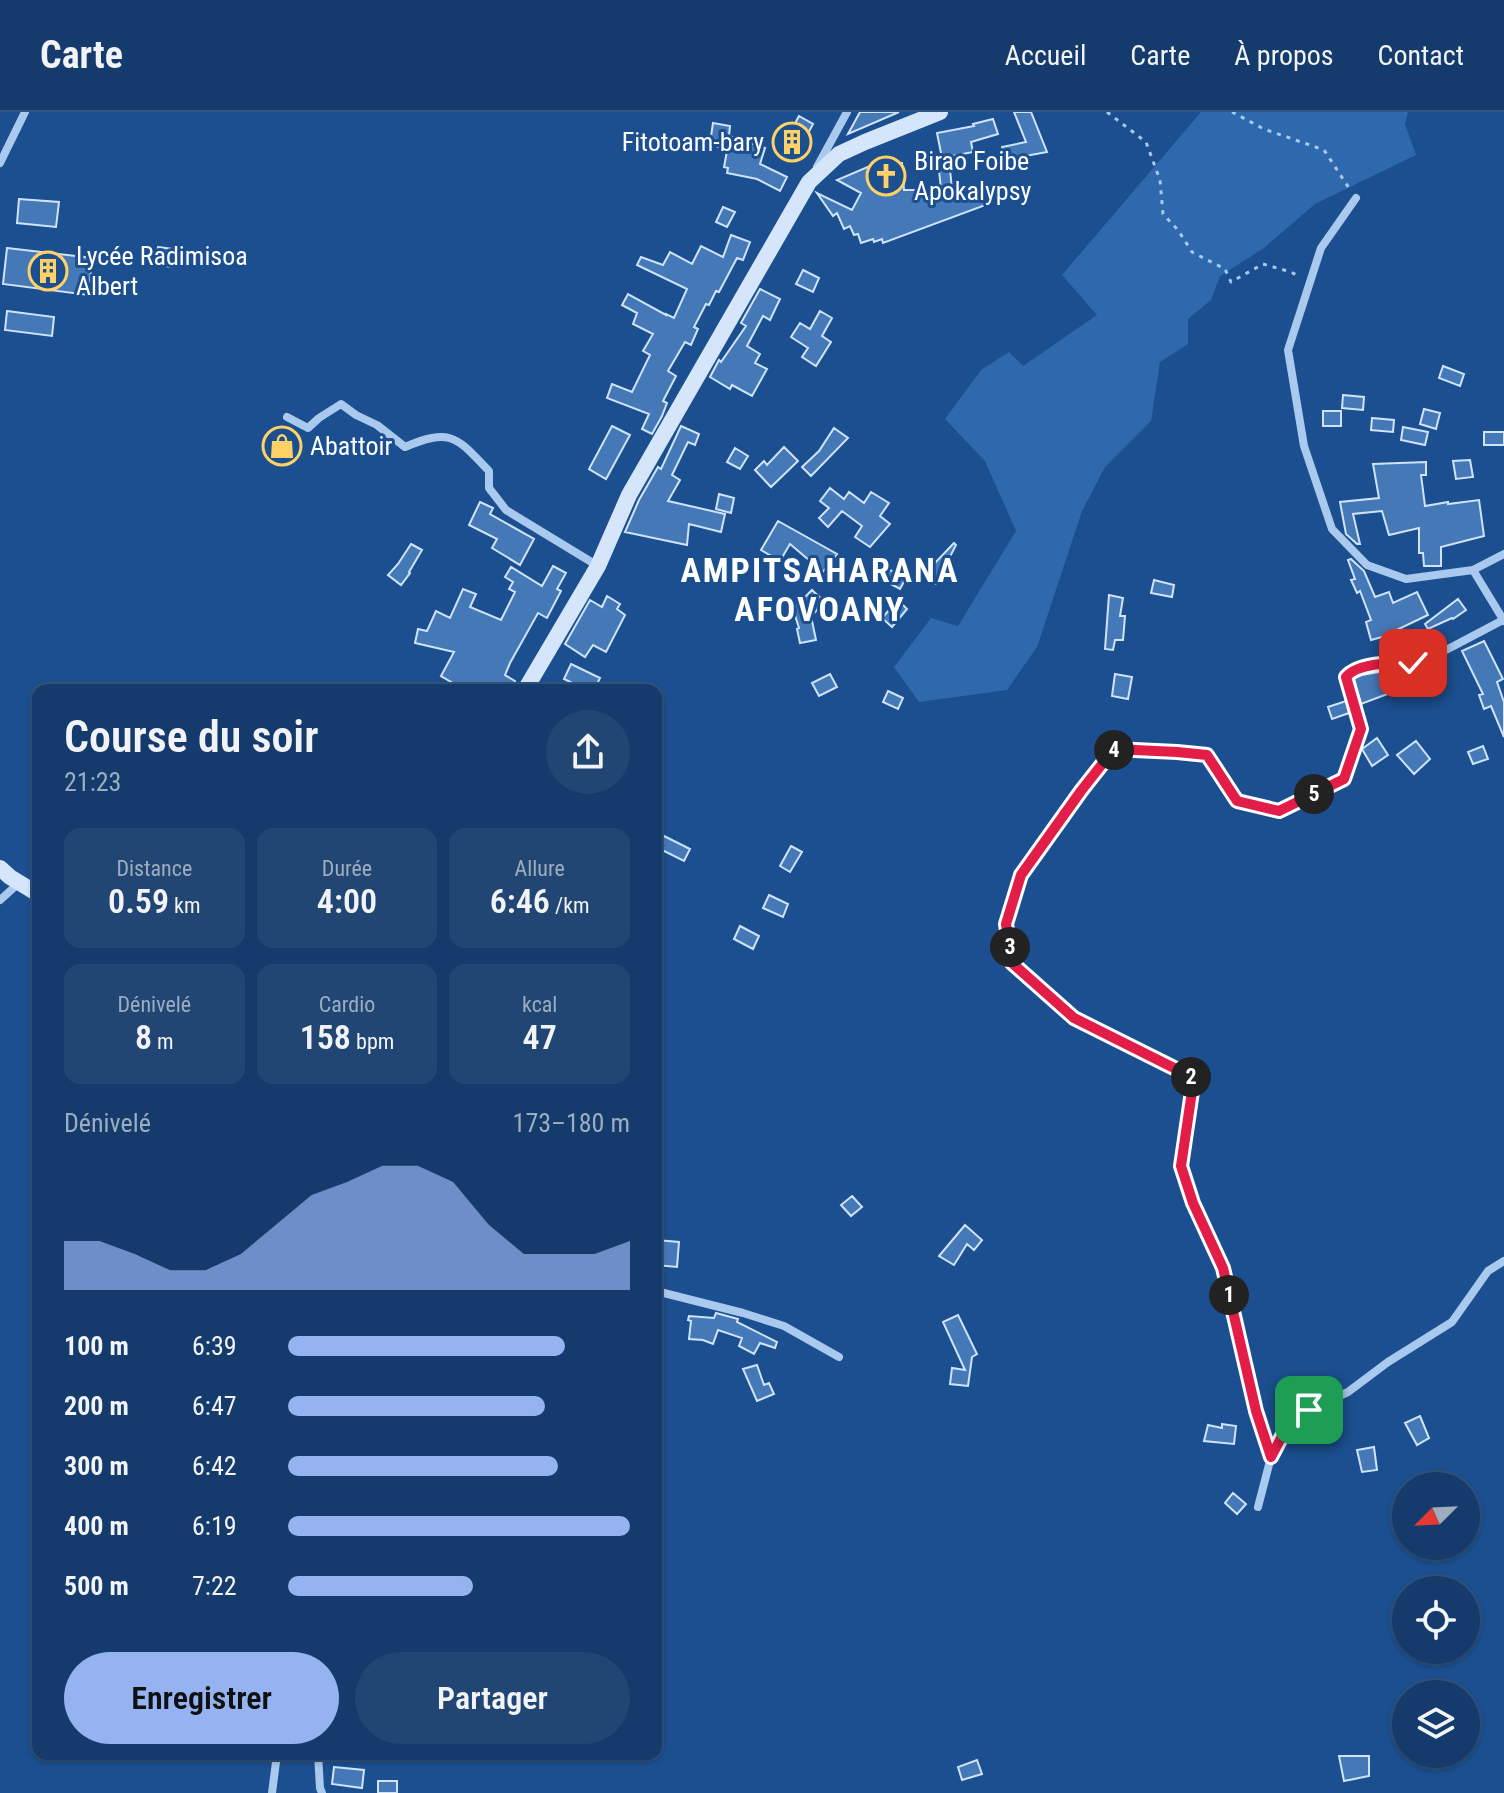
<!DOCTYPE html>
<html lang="fr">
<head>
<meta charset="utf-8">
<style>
	:root { --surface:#143b6b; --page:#214673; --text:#f1f3f6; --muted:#9dadc1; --line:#33557e; --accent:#95b2f1 }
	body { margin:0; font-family:"Roboto Condensed",sans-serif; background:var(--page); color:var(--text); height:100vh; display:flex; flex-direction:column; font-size:30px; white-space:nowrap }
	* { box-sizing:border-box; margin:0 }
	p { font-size:26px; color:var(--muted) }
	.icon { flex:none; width:44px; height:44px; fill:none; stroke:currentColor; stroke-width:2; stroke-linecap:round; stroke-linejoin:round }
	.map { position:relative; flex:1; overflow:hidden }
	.sheet { position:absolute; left:32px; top:572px; width:630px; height:1076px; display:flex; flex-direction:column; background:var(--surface); border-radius:16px; box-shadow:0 2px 6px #0004,0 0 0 2px var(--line) }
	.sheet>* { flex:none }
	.needle { width:52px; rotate:246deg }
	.fabs { position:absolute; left:1392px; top:1360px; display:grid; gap:16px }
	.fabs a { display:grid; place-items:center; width:88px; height:88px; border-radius:50%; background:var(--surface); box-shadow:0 2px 6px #0004,0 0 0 2px var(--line); font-size:40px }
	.pin { position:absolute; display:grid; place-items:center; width:68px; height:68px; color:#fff; margin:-34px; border-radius:16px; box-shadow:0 4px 12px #0006 }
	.km { position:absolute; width:40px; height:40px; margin:-20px; border-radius:50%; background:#222; color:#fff; font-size:22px; line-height:40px; text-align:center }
	.round { display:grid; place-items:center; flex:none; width:84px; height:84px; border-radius:42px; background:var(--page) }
	.overview { display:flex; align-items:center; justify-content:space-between; height:136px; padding:0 32px }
	h1 { font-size:44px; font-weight:600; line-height:60px }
	.metrics { display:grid; grid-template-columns:repeat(3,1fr); gap:12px; height:136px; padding:8px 32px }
	.metrics div { display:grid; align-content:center; border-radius:16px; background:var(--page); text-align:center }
	.metrics b { font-size:34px; font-weight:600 }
	.metrics small { font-size:22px; font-weight:400 }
	.metrics p { font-size:22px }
	.chart { height:224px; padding:16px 32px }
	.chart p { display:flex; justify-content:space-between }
	.chart svg { width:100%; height:144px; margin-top:8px; fill:var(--accent); opacity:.7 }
	.cta { display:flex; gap:16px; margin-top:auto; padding:16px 32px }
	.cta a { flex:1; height:92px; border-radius:48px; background:var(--accent); color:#111; font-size:32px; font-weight:600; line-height:92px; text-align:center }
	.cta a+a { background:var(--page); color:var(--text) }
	ul { padding:0 32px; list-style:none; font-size:26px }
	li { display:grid; grid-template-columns:128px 96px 1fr; align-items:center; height:60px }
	li i { height:20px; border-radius:10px; background:var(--accent) }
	header { display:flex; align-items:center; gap:48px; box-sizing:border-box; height:112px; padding:0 40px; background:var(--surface); border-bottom:2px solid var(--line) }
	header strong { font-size:38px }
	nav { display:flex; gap:44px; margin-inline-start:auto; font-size:28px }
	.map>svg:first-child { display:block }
	.green { fill:#2e69ad }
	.building { fill:#4478b7; stroke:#cfe3fa; stroke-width:2 }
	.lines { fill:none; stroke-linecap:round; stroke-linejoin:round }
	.path { stroke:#a9c9ee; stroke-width:3; stroke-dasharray:4 6; stroke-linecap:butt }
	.minor { stroke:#a9c9ee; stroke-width:8 }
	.secondary { stroke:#d6e6fa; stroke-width:16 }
	.route-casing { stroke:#fff; stroke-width:16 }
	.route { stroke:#e11d48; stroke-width:10 }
	.labels { text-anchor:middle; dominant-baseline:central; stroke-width:6; stroke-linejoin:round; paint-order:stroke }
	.poi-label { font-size:26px; fill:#fff; stroke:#1b4f8f; text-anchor:start }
	.district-label { font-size:34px; font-weight:bold; letter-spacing:2px; fill:#fff; stroke:#1b4f8f }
</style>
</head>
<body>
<header>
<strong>Carte</strong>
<nav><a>Accueil</a><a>Carte</a><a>À propos</a><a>Contact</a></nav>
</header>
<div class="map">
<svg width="1504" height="1681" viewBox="0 0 1504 1681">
	<rect width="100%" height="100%" fill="#1b4f8f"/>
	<path class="green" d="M1201,0H1408L1405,12L1416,43L1315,92L1264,136L1220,164L1211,188L1188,207V232L1160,250L1151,309L1105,355L1082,399L1037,535L1007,578L919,590L894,555L931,506L958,514L1016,419L985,349L945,307L981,258L1009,240L1023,254L1097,203L1062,163Z"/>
	<path class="building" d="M860,0H899L848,22Z
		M1014,0H1031L1047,40L1004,48L1002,35L1026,30Z
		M799,4L813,12L796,44L778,35L789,15L792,17Z
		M993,7L998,22L971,30L973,40L942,46L937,21L974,14L973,12Z
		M713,11L730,14L729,24L765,36L760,52L787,65L780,79L757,67L727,61L728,56L724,55L727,39L710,31Z
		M949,47L953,88L985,76L991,91L883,131L882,127L874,130L873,127L861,131L858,122L854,123L850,114L844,117L837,101L833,104L817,81L852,98L861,81L837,68L870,54L902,51L904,78H941L938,48Z
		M19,87L59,90L56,115L17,111Z
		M723,95L735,100L727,115L716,110Z
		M731,123L750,130L743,148L737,146L719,180L716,179L709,193L706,192L694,215L698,217L691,233L685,230L668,259L676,264L663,289L667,291L662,304L652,322L642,317L649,302L607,286L612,272L632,280L650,243L643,239L653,222L633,212L637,201L622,193L628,182L666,203V202L674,206L687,177L637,153L641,145L663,153L670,140L692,152L701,134L723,145Z
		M158,135L174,137L172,155L155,153Z
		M7,136L93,146L88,183L3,172Z
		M803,158L819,166L813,180L796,172Z
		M760,177L780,187L770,208L763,204L747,234L760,242L755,251L767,257L752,284L732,273L730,277L710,265L719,248L721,250L746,214L741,211Z
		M7,199L54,205L52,224L5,218Z
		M820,199L832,206L822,224L831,230L816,254L802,245L808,236L791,225L800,211L810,217Z
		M1443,254L1464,262L1460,274L1439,266Z
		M1343,283L1364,285L1363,298L1342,296Z
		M1424,297L1440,301L1436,317L1420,312Z
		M1323,299H1341V314H1323Z
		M1372,306L1394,308L1393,320L1371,318Z
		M612,314L630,323L606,367L589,357Z
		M681,314L699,322L695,333L688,330L672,363L680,368L668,389L725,402L721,420L689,412L687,433L625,420L639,388L658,355L661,357Z
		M1403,315L1428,320L1425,333L1401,328Z
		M834,316L848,326L811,364L802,355L819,339Z
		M284,320L296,328L289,339L276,351L268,341L273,336Z
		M1484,320H1504V333H1484Z
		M784,335L798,349L771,375L755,358L764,349L767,353Z
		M735,336L748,344L740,357L727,350Z
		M1470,348L1473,365L1456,367L1453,349Z
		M1426,350V363H1421L1425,394L1448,390V392L1479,388L1484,424L1441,435V454H1424L1423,441H1419V416L1389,423L1382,399L1353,402L1360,432H1357L1346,422L1340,390L1379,386L1373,352Z
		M830,376L844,387L849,380L864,391L871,380L889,391L880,404L890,412L870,435L855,425L862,414L842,399L828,415L819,406L829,396L820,389Z
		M719,382L734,386L731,401L716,397Z
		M480,390L493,396L490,402L534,427L520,453L492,436L497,427L469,413Z
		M778,409L837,442L821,462L808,452L810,449L790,432L780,449L761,438Z
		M954,431L956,433L936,472L926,467L933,453Z
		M411,432L422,438L409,460L410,461L401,473L388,463L398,452Z
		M1351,447L1364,459L1375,485L1389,480L1393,491L1417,480L1428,503L1382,525L1371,528L1366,510L1371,508L1360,479L1357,481L1351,468L1355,467L1348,448Z
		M553,454L566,461L557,477L561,479L547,506L538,501L510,551L505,563L515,569L510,578H465L441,564L454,540L415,531L418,517L427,519L436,499L450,506L463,477L476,482L470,495L501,508L515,480L509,477L513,470L505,465L511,455L542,474Z
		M888,457L906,466L900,477L883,468Z
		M1154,468L1174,473L1172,485L1151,481Z
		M812,478L825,490L811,504L816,528L800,531L797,517L799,516L793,497Z
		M1109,483L1123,486L1120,504H1125L1123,528H1115L1113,538L1105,537Z
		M607,484L620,492L617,497L625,503L606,540L593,533L585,545L565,532L590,488L602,495Z
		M1458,487L1466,498L1453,507L1452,506L1428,517L1425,512Z
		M898,488L907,497L892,515L882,506Z
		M1484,529L1503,567L1497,570L1504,590V625L1491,594L1484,597L1479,583L1483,582L1462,539Z
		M571,552L600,566L594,578H587L564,567Z
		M1385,559L1390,581L1361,592L1354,567L1356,564Z
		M830,562L837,575L819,584L812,571Z
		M1115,562L1132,565L1128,587L1112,584Z
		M888,579L903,586L898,597L883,590Z
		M1346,589L1349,601L1332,607L1328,595Z
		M1377,626L1388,643L1372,654L1362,637Z
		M1416,629L1430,647L1414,662L1397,643Z
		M1483,634L1488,647L1473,652L1468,640Z
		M664,724L690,737L684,749L658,736Z
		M791,734L802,740L790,760L780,754Z
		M769,783L788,792L783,805L763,796Z
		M740,814L759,824L753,837L734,827Z
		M852,1084L862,1095L851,1104L841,1093Z
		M965,1113L982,1128L974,1138L967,1132L954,1153L939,1144Z
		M656,1128L679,1130L677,1155L656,1153Z
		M716,1201L738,1207L737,1210L777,1230L775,1236L760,1231L754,1242L739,1234L742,1226L718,1218L713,1232L703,1228L689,1227L691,1209L688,1208L689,1204L714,1206Z
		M958,1203L977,1242L972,1245L968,1274L950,1272L952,1256L965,1258L943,1210Z
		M757,1253L764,1273L769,1271L774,1282L757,1289L743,1257Z
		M1420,1304L1429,1326L1417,1333L1405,1311Z
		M1222,1312L1236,1314L1234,1332L1204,1329L1208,1313L1222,1316Z
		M1374,1335L1377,1358L1362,1360L1357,1338Z
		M1233,1381L1246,1392L1237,1402L1225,1391Z
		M1339,1644H1369V1664L1344,1669Z
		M977,1648L982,1662L962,1668L958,1655Z
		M334,1655L364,1658L362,1676L332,1672Z
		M378,1669H397V1681H378Z"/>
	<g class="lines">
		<path class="path" d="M1107,0L1146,30L1160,68L1163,102L1178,118L1192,140L1225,157L1231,170L1263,152L1291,160L1298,164
			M1232,0L1264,17L1324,38L1351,79"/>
		<path class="minor" d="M0,51L25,0
			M817,55L847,0
			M1356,86L1321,136L1288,238L1304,334L1332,417L1367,453L1406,467L1473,458L1504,442
			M287,305L308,316L319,306L341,292L356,303L377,313L405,335C452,315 457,326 489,359V376L506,398L598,454
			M1473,458L1504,509
			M0,788L19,771
			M656,1179L743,1201L784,1214L839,1245
			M1271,1345L1256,1299L1223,1156L1193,1091L1181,1054L1194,966L1074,906L1012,851L1006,812L1021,763L1081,679L1114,637L1177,640L1207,643L1237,689L1279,699L1344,667L1361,617L1346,565L1353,558L1390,551H1413L1448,537L1503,508
			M1258,1395L1271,1345L1289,1311L1309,1298L1348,1280L1388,1250L1452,1210L1488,1159L1504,1149
			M318,1642L320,1676L322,1681
			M272,1681L277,1642"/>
		<path class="secondary" d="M525,578L598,454L629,383L809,70L839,42L865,30L940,0
			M0,756L10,765L38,782"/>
	</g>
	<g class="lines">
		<defs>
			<path id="route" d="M1309,1298L1289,1311L1271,1345L1256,1299L1223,1156L1193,1091L1181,1054L1194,966L1074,906L1012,851L1006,812L1021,763L1081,679L1114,637L1177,640L1207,643L1237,689L1279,699L1344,667L1361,617L1346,565C1359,550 1394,551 1413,551"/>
		</defs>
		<use href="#route" class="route-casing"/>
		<use href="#route" class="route"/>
	</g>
	<defs>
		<symbol id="building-ring" viewBox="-11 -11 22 22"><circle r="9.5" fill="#1b4f8f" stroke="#ffd166" stroke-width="1.5"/><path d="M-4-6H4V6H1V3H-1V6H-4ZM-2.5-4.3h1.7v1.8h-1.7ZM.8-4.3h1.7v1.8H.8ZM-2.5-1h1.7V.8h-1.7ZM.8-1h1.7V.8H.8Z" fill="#ffd166"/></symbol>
		<symbol id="church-ring" viewBox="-11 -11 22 22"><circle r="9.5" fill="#1b4f8f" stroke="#ffd166" stroke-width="1.5"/><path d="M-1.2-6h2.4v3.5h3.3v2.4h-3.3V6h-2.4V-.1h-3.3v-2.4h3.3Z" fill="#ffd166"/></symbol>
		<symbol id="shop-ring" viewBox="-11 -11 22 22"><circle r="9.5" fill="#1b4f8f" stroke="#ffd166" stroke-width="1.5"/><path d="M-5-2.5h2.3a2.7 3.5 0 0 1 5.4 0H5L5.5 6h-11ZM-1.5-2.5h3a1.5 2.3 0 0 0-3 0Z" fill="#ffd166"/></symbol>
	</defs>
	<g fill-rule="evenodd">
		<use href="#building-ring" x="770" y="8" width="44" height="44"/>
		<use href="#church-ring" x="864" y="42" width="44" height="44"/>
		<use href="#building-ring" x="26" y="137" width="44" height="44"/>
		<use href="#shop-ring" x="260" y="312" width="44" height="44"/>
	</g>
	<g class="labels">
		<g class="poi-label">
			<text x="764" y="30" text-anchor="end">Fitotoam-bary</text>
			<text x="914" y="49">Birao Foibe<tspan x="914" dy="30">Apokalypsy</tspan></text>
			<text x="76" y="144">Lycée Radimisoa<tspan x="76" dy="30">Albert</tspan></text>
			<text x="310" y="334">Abattoir</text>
		</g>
		<g class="district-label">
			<text x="820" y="458">AMPITSAHARANA<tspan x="820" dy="39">AFOVOANY</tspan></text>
		</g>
	</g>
</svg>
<div class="fabs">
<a><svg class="needle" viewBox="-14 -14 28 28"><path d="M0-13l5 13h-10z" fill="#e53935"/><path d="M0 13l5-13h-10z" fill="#9dadc1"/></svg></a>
<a><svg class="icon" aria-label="locate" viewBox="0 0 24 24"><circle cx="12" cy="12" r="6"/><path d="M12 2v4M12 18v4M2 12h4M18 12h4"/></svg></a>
<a><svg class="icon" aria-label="layers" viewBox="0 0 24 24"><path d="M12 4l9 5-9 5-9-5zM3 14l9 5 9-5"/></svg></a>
</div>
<div class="pin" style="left:1309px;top:1298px;background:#1e9e55"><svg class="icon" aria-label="arrive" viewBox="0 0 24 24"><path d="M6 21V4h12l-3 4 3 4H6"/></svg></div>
<div class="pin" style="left:1413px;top:551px;background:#d93025"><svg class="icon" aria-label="check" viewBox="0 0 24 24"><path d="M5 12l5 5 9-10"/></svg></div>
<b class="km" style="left:1229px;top:1183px">1</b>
<b class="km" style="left:1191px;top:965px">2</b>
<b class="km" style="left:1010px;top:835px">3</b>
<b class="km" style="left:1114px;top:638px">4</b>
<b class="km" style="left:1314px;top:682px">5</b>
<section class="sheet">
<div class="overview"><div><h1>Course du soir</h1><p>21:23</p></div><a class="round"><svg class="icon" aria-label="share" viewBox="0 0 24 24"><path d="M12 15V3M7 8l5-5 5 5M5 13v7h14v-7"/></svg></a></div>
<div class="metrics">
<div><p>Distance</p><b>0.59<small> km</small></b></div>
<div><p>Durée</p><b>4:00</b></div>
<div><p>Allure</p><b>6:46<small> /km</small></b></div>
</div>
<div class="metrics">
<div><p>Dénivelé</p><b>8<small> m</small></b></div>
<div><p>Cardio</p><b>158<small> bpm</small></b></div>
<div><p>kcal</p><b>47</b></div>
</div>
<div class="chart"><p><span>Dénivelé</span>173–180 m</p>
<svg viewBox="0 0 160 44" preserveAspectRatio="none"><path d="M0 44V29L10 29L20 33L30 38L40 38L50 33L60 24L70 15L80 11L90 6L100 6L110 11L120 24L130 33L140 33L150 33L160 29V44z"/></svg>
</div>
<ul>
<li><b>100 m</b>6:39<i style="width:81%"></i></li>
<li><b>200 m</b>6:47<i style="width:75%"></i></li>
<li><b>300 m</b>6:42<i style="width:79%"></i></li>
<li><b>400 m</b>6:19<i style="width:100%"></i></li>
<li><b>500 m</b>7:22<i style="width:54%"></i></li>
</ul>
<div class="cta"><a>Enregistrer</a><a>Partager</a></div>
</section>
</div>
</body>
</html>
